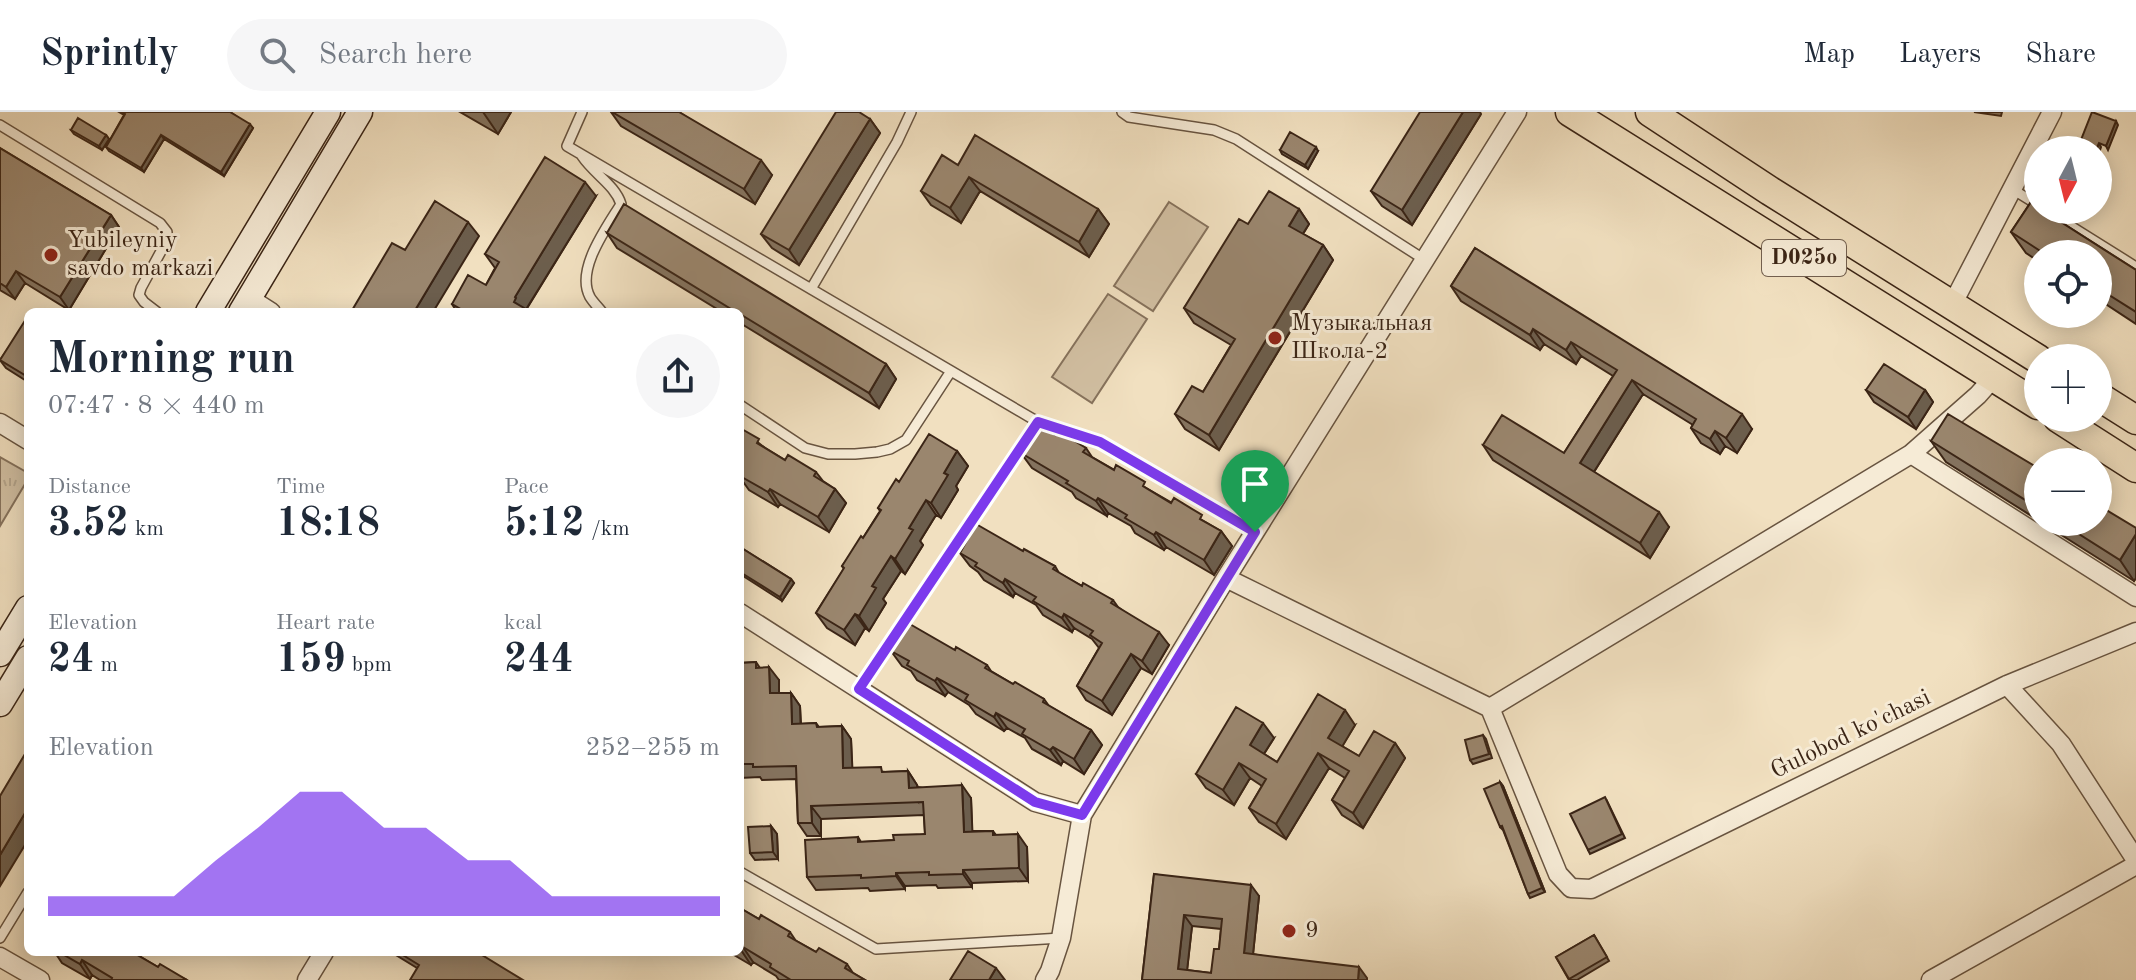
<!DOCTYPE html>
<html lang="en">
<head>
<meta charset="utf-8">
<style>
	:root { --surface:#fff; --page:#f6f6f7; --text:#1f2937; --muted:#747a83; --line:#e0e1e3; --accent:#7c3aed }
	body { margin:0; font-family:"Old Standard TT",serif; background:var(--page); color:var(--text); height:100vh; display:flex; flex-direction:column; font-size:30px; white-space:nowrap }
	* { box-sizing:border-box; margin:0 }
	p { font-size:26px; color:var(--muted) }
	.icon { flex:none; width:44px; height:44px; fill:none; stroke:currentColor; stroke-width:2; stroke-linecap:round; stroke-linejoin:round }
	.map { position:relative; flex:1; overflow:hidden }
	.drawer { position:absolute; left:24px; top:196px; width:720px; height:648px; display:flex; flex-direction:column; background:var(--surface); border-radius:12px; box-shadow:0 4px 20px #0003 }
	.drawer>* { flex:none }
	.needle { width:52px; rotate:187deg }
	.controls { position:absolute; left:2024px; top:24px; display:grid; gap:16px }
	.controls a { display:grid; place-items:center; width:88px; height:88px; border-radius:50%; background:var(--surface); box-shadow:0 4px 20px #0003; font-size:40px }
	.pin { position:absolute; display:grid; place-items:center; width:68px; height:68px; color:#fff; margin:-82px -34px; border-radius:50% 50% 50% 0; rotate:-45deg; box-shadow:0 0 8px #0007 }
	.pin .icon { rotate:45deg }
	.round { display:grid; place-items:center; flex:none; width:84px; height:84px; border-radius:42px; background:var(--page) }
	.overview { display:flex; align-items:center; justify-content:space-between; height:136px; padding:0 24px }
	h1 { font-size:44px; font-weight:600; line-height:60px }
	.metrics { display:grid; grid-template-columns:repeat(3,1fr); gap:12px; height:136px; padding:8px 24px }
	.metrics div { display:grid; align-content:center }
	.metrics b { font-size:40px; font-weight:600 }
	.metrics small { font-size:22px; font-weight:400 }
	.metrics p { font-size:22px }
	.chart { height:224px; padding:16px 24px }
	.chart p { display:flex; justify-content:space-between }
	.chart svg { width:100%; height:144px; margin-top:8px; fill:var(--accent); opacity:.7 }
	header { display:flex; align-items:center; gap:48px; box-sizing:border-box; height:112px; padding:0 40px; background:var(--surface); border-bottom:2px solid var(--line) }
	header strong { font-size:38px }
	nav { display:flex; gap:44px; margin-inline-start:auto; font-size:28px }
	.search { width:560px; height:72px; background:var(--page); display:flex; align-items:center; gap:20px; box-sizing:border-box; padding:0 28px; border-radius:44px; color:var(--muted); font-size:30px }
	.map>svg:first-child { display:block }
	.grass { fill:#d2c0a3; stroke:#86725c; stroke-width:2 }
	.park { fill:url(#park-tufts); stroke:#86725c; stroke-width:2 }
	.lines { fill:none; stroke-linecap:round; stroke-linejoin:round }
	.service-casing { stroke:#685440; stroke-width:12 }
	.minor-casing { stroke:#685440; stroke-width:21 }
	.secondary-casing { stroke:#3b2516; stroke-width:27 }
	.primary-casing { stroke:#3b2516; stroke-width:31 }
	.service { stroke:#f6ebd6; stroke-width:9 }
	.minor { stroke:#f6ebd6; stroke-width:18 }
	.secondary { stroke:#f6ebd6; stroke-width:24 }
	.primary { stroke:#f1e0c0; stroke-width:28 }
	.wall { fill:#84735f; stroke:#3b2516; stroke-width:2; fill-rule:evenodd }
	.shaded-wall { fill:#6c5e4d; stroke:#3b2516; stroke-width:2 }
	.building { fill:#9a866e; stroke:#3b2516; stroke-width:2; fill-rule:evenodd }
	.route-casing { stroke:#fff; stroke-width:16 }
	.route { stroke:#7c3aed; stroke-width:10 }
	.poi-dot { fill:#8f2418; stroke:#f6ebd6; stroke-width:3 }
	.labels { text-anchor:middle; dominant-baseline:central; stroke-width:6; stroke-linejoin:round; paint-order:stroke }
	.shield { fill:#f6ebd6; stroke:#736050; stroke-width:2 }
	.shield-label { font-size:22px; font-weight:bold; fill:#3b2516 }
	.poi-label { font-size:24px; fill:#3b2516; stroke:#f6ebd6; text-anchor:start }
	.street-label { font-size:24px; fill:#3b2516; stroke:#f6ebd6 }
</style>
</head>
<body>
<header>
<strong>Sprintly</strong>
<div class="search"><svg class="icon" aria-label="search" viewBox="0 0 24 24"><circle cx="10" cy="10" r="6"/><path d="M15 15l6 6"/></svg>Search here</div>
<nav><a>Map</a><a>Layers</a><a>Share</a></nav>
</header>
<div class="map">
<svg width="2136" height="868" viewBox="0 0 2136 868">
	<defs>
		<pattern id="park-tufts" width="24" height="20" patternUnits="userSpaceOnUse" patternTransform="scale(2)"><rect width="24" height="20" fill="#d2c0a3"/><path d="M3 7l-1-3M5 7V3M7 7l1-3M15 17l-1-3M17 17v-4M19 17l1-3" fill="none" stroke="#b5a58c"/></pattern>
	</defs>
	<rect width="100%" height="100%" fill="#f1e0c0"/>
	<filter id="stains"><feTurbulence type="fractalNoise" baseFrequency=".0025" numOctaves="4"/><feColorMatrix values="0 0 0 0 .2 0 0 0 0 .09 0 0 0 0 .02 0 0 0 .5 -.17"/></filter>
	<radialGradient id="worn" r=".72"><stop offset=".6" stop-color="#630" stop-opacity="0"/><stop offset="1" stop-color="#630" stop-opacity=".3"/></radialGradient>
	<path class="grass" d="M1169,90L1208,115L1153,199L1114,174Z
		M1108,182L1147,207L1092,291L1052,265Z"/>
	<path class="park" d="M0,345L28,361V367L0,414Z"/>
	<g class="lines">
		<defs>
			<path id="service" d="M582,0L567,34L1038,310L1100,330L1255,420
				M1122,0L1129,5L1214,18L1236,27L1425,148
				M0,13L160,111L167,120L166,130L141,176L139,183L144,190L157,200
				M582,44C594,62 615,73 621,92C607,115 575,158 590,185C593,190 598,195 602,200
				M2012,77L2038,93
				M2045,98L2136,155
				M811,177L897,30L911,0
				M740,293L805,336L828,342H855L877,340L890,337L906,328L951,259
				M859,577L1038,310
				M740,760L876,837L1061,826
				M0,826L28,780"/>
			<path id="minor" d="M249,186L271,200
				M1952,193L2052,0
				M0,311L28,328
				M1911,342L2136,485
				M1226,466L1490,596L1558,762L1571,776L1591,777L2007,573L2136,520
				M740,501L1035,690L1082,703
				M2007,573L2061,632L2136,748
				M1490,596L1911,342L1978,283L1994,265
				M0,845L40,868
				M307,868L324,840
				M1045,868L1050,859L1061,826L1082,703L1226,466L1517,0
				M1931,868L2136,753"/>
			<path id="secondary" d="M208,200L328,0
				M241,200L360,0
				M0,542L28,496
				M0,592L28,546"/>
			<path id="primary" d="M1570,0L2038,293
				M1650,0L1770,79L2038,247
				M2098,284L2136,308
				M2058,306L2136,356"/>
		</defs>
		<use href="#service" class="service-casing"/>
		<use href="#minor" class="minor-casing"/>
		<use href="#secondary" class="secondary-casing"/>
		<use href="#primary" class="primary-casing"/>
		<use href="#service" class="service"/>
		<use href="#minor" class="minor"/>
		<use href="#secondary" class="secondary"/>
		<use href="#primary" class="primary"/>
	</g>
	<path class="wall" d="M119,0H230L253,16L224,64L164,27L144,60L109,39L106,35L124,3Z
		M460,0H511L498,22Z
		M611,0H679L772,63L755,92L621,14Z
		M1974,0H2002L2001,4Z
		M1481,2L1412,113L1382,94L1371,79Z
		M870,7L880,21L799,153L772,136L761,122Z
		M71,18L106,23L109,27L102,38L74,22Z
		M0,36L111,103L119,115L69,198L25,171L15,187L0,178Z
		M1280,38L1318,39L1308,57L1282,42Z
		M958,53L1098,97L1109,112L1089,145L980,79L961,111L931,93L921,79Z
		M596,84L526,198L531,200H457L452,192L486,173L495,156L485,142Z
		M2031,90L2038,95V98H2042L2136,158V212L2098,187V142H2038V149L2026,141L2011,120Z
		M1299,97L1309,112L1303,122L1323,133L1333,148L1219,338L1185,317L1175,302L1203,280L1231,233L1194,211L1184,196L1248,112Z
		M607,121L886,252L896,267L879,296L740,211V200H722L617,136Z
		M1475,136L1752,317L1737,341L1725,334L1720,342L1701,331L1691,316L1693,313L1643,282L1594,360L1669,415L1650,446L1493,348L1483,333L1564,341L1613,264L1581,244L1576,252L1544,232L1540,238L1461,189L1451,174Z
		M28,208V270L6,256L0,248Z
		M1866,278H1925L1933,290L1916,317L1874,290Z
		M740,316L765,336L785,348L816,360L823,369L835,377L846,391L829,420L780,392L778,395L749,378L744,371L740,369Z
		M1055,323L1086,336L1092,345L1221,419L1232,434L1214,463L1166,435L1164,438L1135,421L1131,414L1108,401L1107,404L1076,386L1072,380L1032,356L1021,341Z
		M1931,329L2038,356V408L1946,350Z
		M957,339L968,354L956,374L958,378L941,406L936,403L920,429L923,433L905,462L901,459L883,487L886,491L869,519L865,516L855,533L827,516L816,501L844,457L842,454L863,426L880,399L878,396L899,370Z
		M2041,410H2098L2136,416V466L2134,469Z
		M740,435L791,467L794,471L782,489L740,462Z
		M1023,439L1055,454L1059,461L1082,474L1113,488L1118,495L1169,533L1152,562L1141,556L1112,603L1086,588L1077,574L1099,536L1092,527L1074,516L1072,520L1043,503L1036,493L1015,481L1013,485L984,468L978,460L970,454L960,441Z
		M955,538L987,553L991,559L1013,572L1044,587L1049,594L1091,618L1102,633L1084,662L1063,649L1061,653L1032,637L1025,626L1007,616L1004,619L976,602L969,593L948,580L945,584L917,568L911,559L902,554L891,539Z
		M756,550L760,556L779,568V581H791L800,594L801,612L816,611L819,615L842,614L851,627L852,656L885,660L908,659L917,673L918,675L971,686L972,719H993L996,723L1027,735L1028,769L972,771V775L938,776L936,773L905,774V777L870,779L868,776L816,778L807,765L858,725L861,730L894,728L925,722L924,703L821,707V724H807L798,711L796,667L762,668L760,665L740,666V551Z
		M1355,613L1342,634L1359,644L1395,631L1405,646L1363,716L1342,703L1332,688L1345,666L1329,656L1286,727L1259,710L1249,696L1262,674L1250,666L1234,693L1206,676L1196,662L1274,626L1264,642L1277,650Z
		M1483,623L1486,627L1492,646L1473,652L1470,648Z
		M1500,670L1503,674L1545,780L1530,786L1528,782L1503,718L1500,715Z
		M1607,689L1625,726L1590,742L1588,738Z
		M771,714L777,722L778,747L755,748L750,741Z
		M1154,762L1259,784L1253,842L1367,866L1142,868ZM1192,814L1221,817L1219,837L1211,861L1187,858Z
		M740,796L759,807L790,820L796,829L816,840L847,852L853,861L865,868H779L776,864L753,850L751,853L729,840H740Z
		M1594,823L1609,849L1577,868H1569L1556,845Z
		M52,840H134L136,842L158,855L187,868H100L92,863L90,867L62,851L56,842Z
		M391,840H477L417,856Z"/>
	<path class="shaded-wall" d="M483,0H511L498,22Z
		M1463,0H1480L1481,2L1412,113L1402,98Z
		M870,7L880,21L799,153L789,138Z
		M2116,9L2118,13L2108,38L2106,34Z
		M250,12L253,16L224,64L221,60Z
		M106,23L109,27L102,38L99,34Z
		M161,23L164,27L144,60L141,56Z
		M2099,31L2101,35L2098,44V38H2096Z
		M1316,35L1318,39L1308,57L1305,53Z
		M761,48L772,63L755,92L744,77Z
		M969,65L980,79L961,111L950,96Z
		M585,70L596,84L525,199L514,190L515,185Z
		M1098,97L1109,112L1089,145L1079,130Z
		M1299,97L1309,112L1299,128L1289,114Z
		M111,103L119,115L69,198L60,185Z
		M468,110L479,124L433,200H414Z
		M1323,133L1333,148L1219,338L1209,323Z
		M16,159L25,171L15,187L6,175Z
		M1533,217L1544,232L1540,238L1530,223Z
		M1571,230L1581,244L1576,252L1566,238Z
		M886,252L896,267L879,296L869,281Z
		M1632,268L1643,282L1590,366L1580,351Z
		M1925,278L1933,290L1916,317L1908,305Z
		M1742,302L1752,317L1737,341L1726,326Z
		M1715,319L1725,334L1720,342L1710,327Z
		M957,339L968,354L956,374L958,378L941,406L931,391L944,361Z
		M770,377L780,392L778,395L768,380Z
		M835,377L846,391L829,420L818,405Z
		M1098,386L1108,401L1107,404L1096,389Z
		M926,388L936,403L920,429L923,433L905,462L895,447L909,416Z
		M1659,400L1669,415L1650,446L1640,431Z
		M1221,419L1232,434L1214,463L1204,448Z
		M1156,420L1166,435L1164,438L1154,423Z
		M2136,422V466L2134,469L2120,448Z
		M891,444L901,459L883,487L886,491L869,519L859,504L872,474Z
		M791,467L794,471L782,489L780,485Z
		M1005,467L1015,481L1013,485L1003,471Z
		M855,502L865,516L855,533L844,518Z
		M1064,502L1074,516L1072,520L1062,506Z
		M1159,520L1169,533L1152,562L1142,549Z
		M1131,542L1141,556L1112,603L1102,589Z
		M769,555L779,568V595L770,581Z
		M937,566L948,580L945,584L935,569Z
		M791,581L800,594L801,625L792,612Z
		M1345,598L1355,613L1339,640L1328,626Z
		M996,601L1007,616L1004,619L994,605Z
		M1263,611L1274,626L1260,648L1250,633Z
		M842,614L851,627L853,669L843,656Z
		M1091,618L1102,633L1084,662L1074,647Z
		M1395,631L1405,646L1363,716L1353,701Z
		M1053,635L1063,649L1061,653L1050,638Z
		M1318,641L1329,656L1286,727L1276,712Z
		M1239,651L1250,666L1234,693L1223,678Z
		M908,659L917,673L918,689L909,676Z
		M1500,670L1503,674L1545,780L1542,776Z
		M962,673L971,686L973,733L964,720Z
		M811,694L821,707V724L812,711Z
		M28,696V728L0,774V743Z
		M771,714L777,722L778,747L773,740Z
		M1018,722L1027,735L1028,769L1019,756Z
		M963,758L972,771V775L963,762Z
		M896,761L905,774V777L896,764Z
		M1251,773L1259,784L1252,852L1244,841Z
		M1184,803L1192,814L1186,868L1178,857Z
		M743,835L753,850L751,853L741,838Z
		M82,848L92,863L90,867L80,852Z
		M1359,855L1367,866V868H1358Z
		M996,856L1005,868H989Z"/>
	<path class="building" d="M122,0H230L250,12L221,60L161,23L141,56L106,35L125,2Z
		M612,0H679L761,48L744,77Z
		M836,0H859L870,7L789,138L761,122Z
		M1420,0H1463L1402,98L1371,79Z
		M2092,0L2116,9L2106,34L2099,31L2096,38H2077Z
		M78,6L106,23L99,34L71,18Z
		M1290,20L1316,35L1305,53L1280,38Z
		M975,23L1098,97L1079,130L969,65L950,96L921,79L942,43L958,53Z
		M0,36L111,103L60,185L16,159L6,175L0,171Z
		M545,45L585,70L515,185L516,186L514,190L531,200H466L452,192L468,163L486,173L499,150L485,142Z
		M1269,79L1299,97L1289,114L1323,133L1209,323L1175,302L1192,274L1203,280L1235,227L1184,196L1239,107L1248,112Z
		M435,89L468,110L414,200H351L392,131L405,138Z
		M2031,90L2038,95V98H2042L2136,158V200L2098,176V142H2045L2011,120Z
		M624,92L886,252L869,281L740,202V200H736L607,121Z
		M1475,136L1742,302L1726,326L1715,319L1710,327L1691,316L1696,307L1632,268L1580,351L1659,400L1640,431L1483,333L1502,303L1564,341L1617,258L1571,230L1566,238L1533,217L1530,223L1451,174Z
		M26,207L28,208V265L0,248Z
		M1884,252L1925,278L1908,305L1866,278Z
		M1948,302L2038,356V396L1931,329Z
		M1038,313L1055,323L1058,319L1086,336L1083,340L1114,358L1116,353L1145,370L1143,374L1171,391L1174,386L1202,403L1200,407L1221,419L1204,448L1156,420L1154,423L1125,406L1127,403L1098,386L1096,389L1066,371L1068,369L1021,341Z
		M740,316L759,327L757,331L785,348L788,343L816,360L814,364L835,377L818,405L770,377L768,380L740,364Z
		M929,322L957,339L944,361L948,363L931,391L926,388L909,416L913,418L895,447L891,444L872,474L876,476L859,504L855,502L844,518L816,501L844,456L842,454L861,424L863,426L881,398L878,396L896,367L899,370Z
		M2098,393L2136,416V422L2120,448L2060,410H2098Z
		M976,412L1023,439L1024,437L1055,454L1053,457L1082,474L1083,471L1113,488L1111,491L1159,520L1142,549L1131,542L1102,589L1077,574L1102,531L1090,523L1093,519L1064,502L1062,506L1033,489L1036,485L1005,467L1003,471L975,454L977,451L960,441Z
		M740,435L791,467L780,485L740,460Z
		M908,511L955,538L956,535L987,553L985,556L1013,572L1015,570L1044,587L1043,590L1091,618L1074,647L1053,635L1050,638L1022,622L1025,617L996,601L994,605L965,588L968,583L937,566L935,569L907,553L909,549L891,539Z
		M756,550V556L769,555L770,581H791L792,612L816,611L817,615L842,614L843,656L881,655L882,660L908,659L909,676L962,673L964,720L993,719V723L1018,722L1019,756L963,758V762L929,763V760L896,761V764L861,766V763L807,765L805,728L858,725V730L894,728L893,723L925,722L923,690L811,694L812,711H798L796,654L753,655V652H740V551Z
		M1318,582L1345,598L1328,626L1359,644L1374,619L1395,631L1353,701L1332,688L1349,659L1318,641L1276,712L1249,696L1266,667L1239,651L1223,678L1196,662L1236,595L1263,611L1250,633L1277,650Z
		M1483,623L1489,642L1470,648L1465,628Z
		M28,637V696L0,743V684Z
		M1500,670L1542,776L1528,782L1502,714L1500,715L1484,677Z
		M1605,685L1622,722L1588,738L1570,702Z
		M771,714L773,740L750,741L748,715Z
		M1154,762L1251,773L1244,841L1359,855L1358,868H1142ZM1184,803L1222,807L1219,837H1214L1211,861L1178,857Z
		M740,796L759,807L761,803L790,820L788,824L816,840L819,836L847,852L845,856L865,868H791L770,855L771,852L743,835L741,838H740Z
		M1594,823L1607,845L1569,867L1556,845Z
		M968,839L996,856L989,868H950Z
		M59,840H132L158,855L160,852L187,868H111L112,866L82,848L80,852Z
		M398,840H477L523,868H410L419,853Z"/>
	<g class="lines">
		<defs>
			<path id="route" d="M1038,310L1100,330L1255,420L1082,703L1035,690L859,577Z"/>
		</defs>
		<use href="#route" class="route-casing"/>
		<use href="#route" class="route"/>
	</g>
	<g class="poi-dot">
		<circle cx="51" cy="143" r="8"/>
		<circle cx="1275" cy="226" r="8"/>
		<circle cx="1289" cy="819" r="8"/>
	</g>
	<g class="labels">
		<rect class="shield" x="1762" y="128" width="84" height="36" rx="6"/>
		<g class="shield-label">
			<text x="1804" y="146">D025o</text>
		</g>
		<g class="poi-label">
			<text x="67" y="129">Yubileyniy<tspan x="67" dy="28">savdo markazi</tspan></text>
			<text x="1291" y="212">Музыкальная<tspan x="1291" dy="28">Школа-2</tspan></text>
			<text x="1305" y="819">9</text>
		</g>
		<g class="street-label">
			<text transform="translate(1851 623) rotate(-26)">Gulobod ko'chasi</text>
		</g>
	</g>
	<rect width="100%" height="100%" filter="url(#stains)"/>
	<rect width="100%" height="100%" fill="url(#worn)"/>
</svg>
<div class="controls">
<a><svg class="needle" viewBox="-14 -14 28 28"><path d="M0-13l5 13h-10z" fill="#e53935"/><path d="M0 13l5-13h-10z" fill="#747a83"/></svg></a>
<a><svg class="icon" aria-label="locate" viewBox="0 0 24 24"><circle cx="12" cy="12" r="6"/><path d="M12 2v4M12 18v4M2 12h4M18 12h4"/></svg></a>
<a>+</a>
<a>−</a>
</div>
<div class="pin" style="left:1255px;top:420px;background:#1e9e55"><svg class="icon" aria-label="arrive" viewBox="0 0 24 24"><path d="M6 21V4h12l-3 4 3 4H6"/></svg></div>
<section class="drawer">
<div class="overview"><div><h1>Morning run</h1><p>07:47 · 8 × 440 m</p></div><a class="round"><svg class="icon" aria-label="share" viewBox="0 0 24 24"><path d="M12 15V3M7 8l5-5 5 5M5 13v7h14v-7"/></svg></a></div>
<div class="metrics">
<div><p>Distance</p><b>3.52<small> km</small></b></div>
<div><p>Time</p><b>18:18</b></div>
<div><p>Pace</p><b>5:12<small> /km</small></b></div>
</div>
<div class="metrics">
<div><p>Elevation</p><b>24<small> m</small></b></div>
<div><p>Heart rate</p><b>159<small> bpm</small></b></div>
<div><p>kcal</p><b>244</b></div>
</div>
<div class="chart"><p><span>Elevation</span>252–255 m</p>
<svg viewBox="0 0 160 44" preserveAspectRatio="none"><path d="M0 44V38L10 38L20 38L30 38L40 27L50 17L60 6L70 6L80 17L90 17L100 27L110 27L120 38L130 38L140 38L150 38L160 38V44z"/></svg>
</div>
</section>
</div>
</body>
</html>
